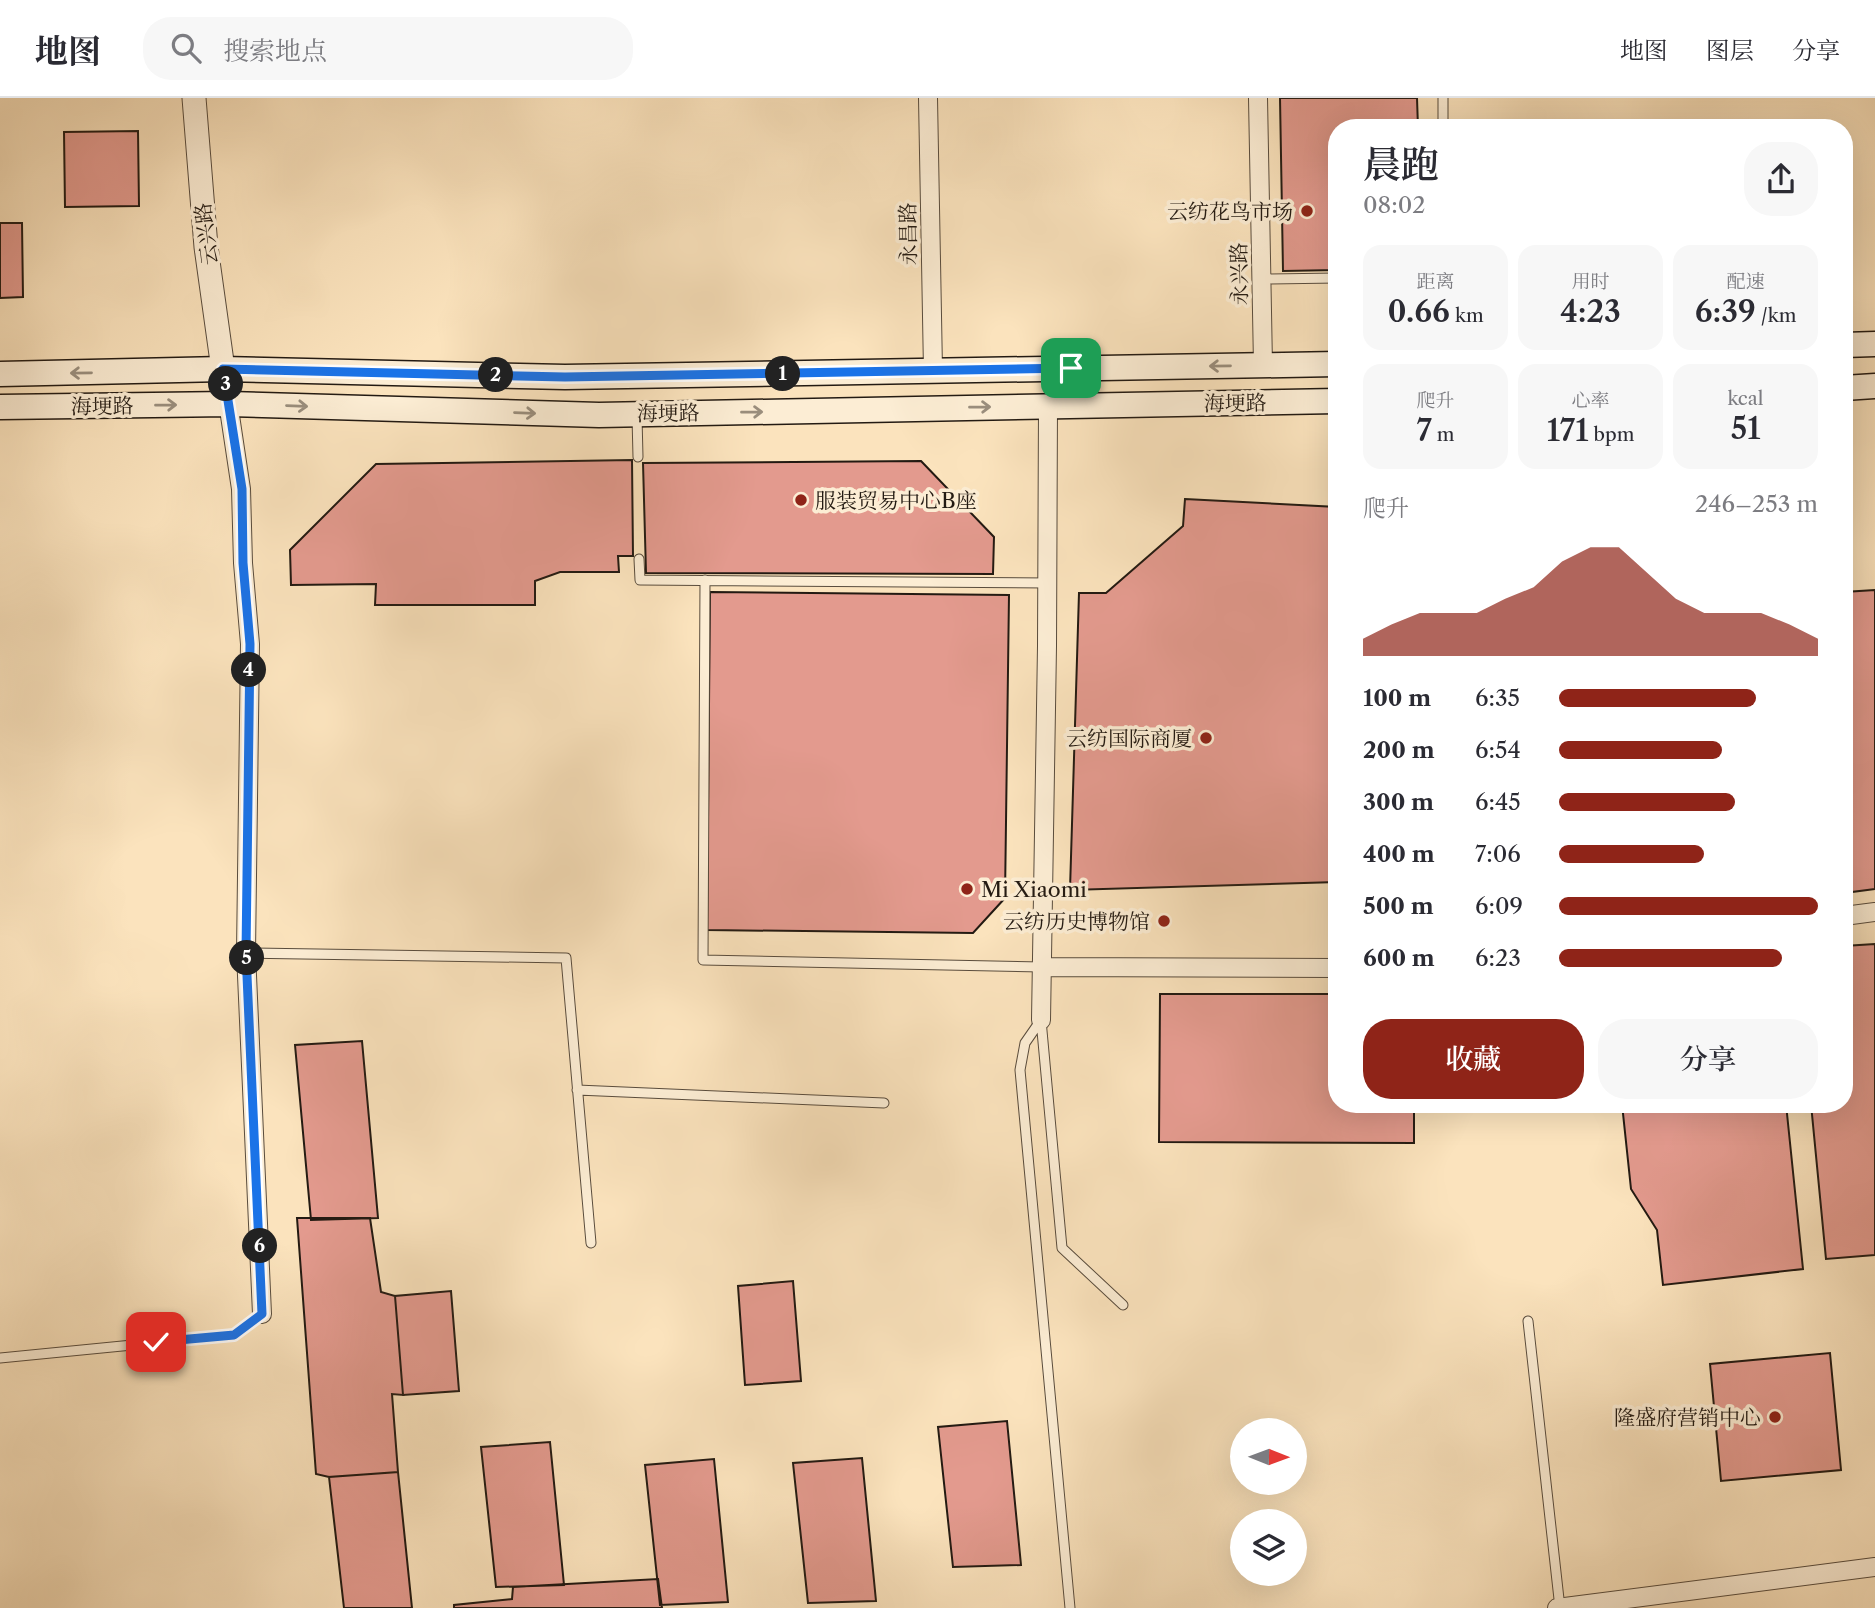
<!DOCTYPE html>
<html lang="zh">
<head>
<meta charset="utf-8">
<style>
	:root { --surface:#fff; --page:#f7f7f7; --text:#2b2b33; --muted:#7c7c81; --line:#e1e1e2; --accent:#8f2418 }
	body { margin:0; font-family:"Libre Caslon Text","Noto Serif SC",serif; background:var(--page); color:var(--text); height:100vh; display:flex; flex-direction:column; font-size:26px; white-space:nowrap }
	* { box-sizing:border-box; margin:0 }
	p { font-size:23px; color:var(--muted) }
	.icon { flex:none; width:38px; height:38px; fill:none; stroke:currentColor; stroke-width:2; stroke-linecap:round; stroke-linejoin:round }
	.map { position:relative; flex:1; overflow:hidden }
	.details { position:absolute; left:1328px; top:21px; width:525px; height:994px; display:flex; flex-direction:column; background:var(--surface); border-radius:28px; box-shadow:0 7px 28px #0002 }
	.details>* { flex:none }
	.needle { width:46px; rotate:91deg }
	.tools { position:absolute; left:1230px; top:1320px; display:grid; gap:14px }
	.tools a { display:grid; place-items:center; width:77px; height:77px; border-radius:50%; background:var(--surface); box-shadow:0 7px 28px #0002; font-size:35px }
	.pin { position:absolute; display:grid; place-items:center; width:60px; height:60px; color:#fff; margin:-30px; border-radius:14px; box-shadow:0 4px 10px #0006 }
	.km { position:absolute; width:35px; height:35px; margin:-18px; border-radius:50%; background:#222; color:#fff; font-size:19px; line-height:35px; text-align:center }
	.round { display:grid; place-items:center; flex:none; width:74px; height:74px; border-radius:28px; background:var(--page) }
	.overview { display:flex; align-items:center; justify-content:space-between; height:119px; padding:0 35px }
	h1 { font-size:38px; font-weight:600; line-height:52px }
	.figures { display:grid; grid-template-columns:repeat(3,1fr); gap:10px; height:119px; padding:7px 35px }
	.figures div { display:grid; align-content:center; border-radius:18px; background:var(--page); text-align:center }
	.figures b { font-size:30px; font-weight:600 }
	.figures small { font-size:19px; font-weight:400 }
	.figures p { font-size:19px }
	.chart { height:196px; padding:14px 35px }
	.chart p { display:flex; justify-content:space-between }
	.chart svg { width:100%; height:126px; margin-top:7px; fill:var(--accent); opacity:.7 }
	.cta { display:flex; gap:14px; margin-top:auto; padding:14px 35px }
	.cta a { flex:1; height:80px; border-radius:28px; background:var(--accent); color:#fff; font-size:28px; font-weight:600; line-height:80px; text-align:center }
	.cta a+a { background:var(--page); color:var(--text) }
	ul { padding:0 35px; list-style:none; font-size:23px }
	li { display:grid; grid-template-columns:112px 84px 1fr; align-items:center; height:52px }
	li i { height:18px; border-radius:9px; background:var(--accent) }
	header { display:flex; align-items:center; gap:42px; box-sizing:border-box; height:98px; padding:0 35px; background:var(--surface); border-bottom:2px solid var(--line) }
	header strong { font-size:33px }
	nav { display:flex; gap:38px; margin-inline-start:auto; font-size:24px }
	.search { width:490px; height:63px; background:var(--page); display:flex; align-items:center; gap:18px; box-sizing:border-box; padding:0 24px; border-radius:28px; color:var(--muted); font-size:26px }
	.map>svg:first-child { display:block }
	.building { fill:#e39a8e; stroke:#231a12; stroke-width:2 }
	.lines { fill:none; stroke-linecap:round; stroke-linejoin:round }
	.service-casing { stroke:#594c3d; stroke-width:11 }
	.minor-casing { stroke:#594c3d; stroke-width:20 }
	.tertiary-casing { stroke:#594c3d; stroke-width:25 }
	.secondary-casing { stroke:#231a12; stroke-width:27 }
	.service { stroke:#fcedd4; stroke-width:9 }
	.minor { stroke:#fcedd4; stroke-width:18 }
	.tertiary { stroke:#fcedd4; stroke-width:23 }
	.secondary { stroke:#fcedd4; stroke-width:24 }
	.oneway { stroke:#9a8e7d }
	.route-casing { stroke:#fff; stroke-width:14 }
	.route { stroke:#1a73e8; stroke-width:9 }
	.poi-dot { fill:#8f2418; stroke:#fcedd4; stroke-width:2.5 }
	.labels { text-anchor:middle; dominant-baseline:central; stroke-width:7; stroke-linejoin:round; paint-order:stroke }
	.poi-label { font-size:21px; fill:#231a12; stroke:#fcedd4; text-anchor:end }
	.street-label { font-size:21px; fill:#231a12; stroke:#fcedd4 }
</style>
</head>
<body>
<header>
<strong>地图</strong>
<div class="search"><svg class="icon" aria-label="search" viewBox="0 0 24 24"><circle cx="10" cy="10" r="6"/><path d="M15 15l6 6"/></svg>搜索地点</div>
<nav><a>地图</a><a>图层</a><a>分享</a></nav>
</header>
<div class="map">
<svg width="1875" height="1510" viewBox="0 0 1875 1510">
	<rect width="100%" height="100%" fill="#fbe3bd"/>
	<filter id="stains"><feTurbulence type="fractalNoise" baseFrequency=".00286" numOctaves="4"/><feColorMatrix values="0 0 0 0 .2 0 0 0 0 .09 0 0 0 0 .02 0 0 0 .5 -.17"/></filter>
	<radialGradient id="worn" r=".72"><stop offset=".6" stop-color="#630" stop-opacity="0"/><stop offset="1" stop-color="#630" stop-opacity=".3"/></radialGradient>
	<path class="building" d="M1280,0H1417L1418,30H1337V172L1283,173Z
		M138,33L139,108L65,109L64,34Z
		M0,125H22L23,199L0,200Z
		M632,362L633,458H618L619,474H560L535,483V507H375L376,486L291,487L290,452L376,366Z
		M921,363L994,439L993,476L646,475L643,365Z
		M1185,401L1337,409V784L1070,792L1079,495H1106L1183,428Z
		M1875,492V791L1844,795V494Z
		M710,494L1009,497L1005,800L973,835L707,832Z
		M1875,846V1157L1826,1161L1811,1006H1844V848Z
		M1160,896H1337V1006H1414V1045L1159,1044Z
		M362,943L378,1120L311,1122L295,947Z
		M1622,1006H1786L1803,1171L1663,1187L1657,1132L1631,1091Z
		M297,1120H370L381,1194L395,1198L403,1297L392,1296L398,1374L329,1379L316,1376Z
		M793,1183L801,1283L745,1287L738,1188Z
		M451,1193L459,1293L403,1297L395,1198Z
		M1830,1255L1841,1372L1721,1383L1710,1266Z
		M1007,1323L1021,1467L953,1469L938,1329Z
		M550,1344L564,1487L496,1489L481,1349Z
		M862,1360L876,1503L808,1505L793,1365Z
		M714,1361L728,1504L660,1507L645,1367Z
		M398,1374L412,1510H344L329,1379Z
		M658,1481L662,1510H454V1507L512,1501L513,1489Z"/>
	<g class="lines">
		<defs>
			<path id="service" d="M1443,0V30
				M1262,181L1337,180
				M637,319L638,359
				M639,461L640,482L1048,485
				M705,482L703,862L1042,869
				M246,855L566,860L591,1145
				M1041,922L1025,945L1020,972L1070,1510
				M1041,922L1062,1150L1123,1207
				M577,992L884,1005
				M1528,1223L1560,1510
				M0,1260L234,1237L262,1216"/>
			<path id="minor" d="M928,0L933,272
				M1258,0L1263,267
				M223,271L241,391L243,465L250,546L246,855L262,1216
				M1844,818L1875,814
				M1042,869L1337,870
				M1041,922L1047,548L1048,308
				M1557,1510L1875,1469"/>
			<path id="tertiary" d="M194,0L206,149L223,271"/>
			<path id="secondary" d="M1844,247L1875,246
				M0,276L223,271L565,279L1337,266
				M1844,290L1875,288
				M0,309L229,306L599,317L1337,303"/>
		</defs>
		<use href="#service" class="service-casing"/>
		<use href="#minor" class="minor-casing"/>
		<use href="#tertiary" class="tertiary-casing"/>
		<use href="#secondary" class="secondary-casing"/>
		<use href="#service" class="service"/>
		<use href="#minor" class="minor"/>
		<use href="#tertiary" class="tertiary"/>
		<use href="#secondary" class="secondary"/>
	</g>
	<defs><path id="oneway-shaft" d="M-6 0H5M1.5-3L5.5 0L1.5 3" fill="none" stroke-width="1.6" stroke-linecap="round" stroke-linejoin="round" transform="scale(1.75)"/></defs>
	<g class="oneway">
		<use href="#oneway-shaft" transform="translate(1220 268) rotate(179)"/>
		<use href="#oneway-shaft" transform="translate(81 275) rotate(179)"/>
		<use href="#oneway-shaft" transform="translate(166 307) rotate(-1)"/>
		<use href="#oneway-shaft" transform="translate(297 308) rotate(2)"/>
		<use href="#oneway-shaft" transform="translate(980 309) rotate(-1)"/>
		<use href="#oneway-shaft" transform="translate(752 314) rotate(-1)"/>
		<use href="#oneway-shaft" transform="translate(525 315) rotate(2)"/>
	</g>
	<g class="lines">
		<defs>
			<path id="route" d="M156,1244L234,1237L262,1216L246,855L250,546L243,465L242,391L223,271L565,279L1071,270"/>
		</defs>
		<use href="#route" class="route-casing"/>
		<use href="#route" class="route"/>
	</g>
	<g class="poi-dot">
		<circle cx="1307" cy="113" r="7"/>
		<circle cx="801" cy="402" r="7"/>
		<circle cx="1206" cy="640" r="7"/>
		<circle cx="967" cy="791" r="7"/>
		<circle cx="1164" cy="823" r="7"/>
		<circle cx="1775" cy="1319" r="7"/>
	</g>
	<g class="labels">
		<g class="poi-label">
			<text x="1293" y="113">云纺花鸟市场</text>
			<text x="815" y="402" text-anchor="start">服装贸易中心B座</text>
			<text x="1192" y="640">云纺国际商厦</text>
			<text x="981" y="791" text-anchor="start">Mi Xiaomi</text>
			<text x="1150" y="823">云纺历史博物馆</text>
			<text x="1761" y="1319">隆盛府营销中心</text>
		</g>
		<g class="street-label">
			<text transform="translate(206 136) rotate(-97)">云兴路</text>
			<text transform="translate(908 136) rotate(-91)">永昌路</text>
			<text transform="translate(1239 176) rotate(-91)">永兴路</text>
			<text transform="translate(1235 305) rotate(-1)">海埂路</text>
			<text transform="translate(102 308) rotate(-1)">海埂路</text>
			<text transform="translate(668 315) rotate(-1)">海埂路</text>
		</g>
	</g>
	<rect width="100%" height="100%" filter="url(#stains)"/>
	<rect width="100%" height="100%" fill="url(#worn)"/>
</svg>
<div class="tools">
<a><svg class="needle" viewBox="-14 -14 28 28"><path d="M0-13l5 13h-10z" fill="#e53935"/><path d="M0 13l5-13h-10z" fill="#7c7c81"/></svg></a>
<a><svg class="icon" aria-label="layers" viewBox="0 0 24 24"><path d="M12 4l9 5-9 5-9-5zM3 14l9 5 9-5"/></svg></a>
</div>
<div class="pin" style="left:1071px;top:270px;background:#1e9e55"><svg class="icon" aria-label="arrive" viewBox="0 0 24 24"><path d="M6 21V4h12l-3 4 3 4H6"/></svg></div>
<div class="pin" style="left:156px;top:1244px;background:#d93025"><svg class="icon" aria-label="check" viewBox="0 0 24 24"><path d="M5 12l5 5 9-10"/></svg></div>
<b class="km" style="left:783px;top:276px">1</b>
<b class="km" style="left:496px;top:277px">2</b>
<b class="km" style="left:226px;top:286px">3</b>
<b class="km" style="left:249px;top:572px">4</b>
<b class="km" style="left:247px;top:860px">5</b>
<b class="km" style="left:260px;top:1148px">6</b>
<section class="details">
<div class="overview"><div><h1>晨跑</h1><p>08:02</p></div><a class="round"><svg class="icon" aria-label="share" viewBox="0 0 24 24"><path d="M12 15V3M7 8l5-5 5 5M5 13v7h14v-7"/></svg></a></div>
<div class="figures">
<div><p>距离</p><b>0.66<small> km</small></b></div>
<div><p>用时</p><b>4:23</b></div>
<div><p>配速</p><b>6:39<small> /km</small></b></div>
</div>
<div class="figures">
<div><p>爬升</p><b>7<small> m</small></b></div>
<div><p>心率</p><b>171<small> bpm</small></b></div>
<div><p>kcal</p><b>51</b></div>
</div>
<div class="chart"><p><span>爬升</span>246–253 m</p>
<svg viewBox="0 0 160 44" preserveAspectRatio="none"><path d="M0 44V38L10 33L20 29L30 29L40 29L50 24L60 20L70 11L80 6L90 6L100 15L110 24L120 29L130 29L140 29L150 33L160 38V44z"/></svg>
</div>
<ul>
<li><b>100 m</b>6:35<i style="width:76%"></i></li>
<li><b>200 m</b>6:54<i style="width:63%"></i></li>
<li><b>300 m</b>6:45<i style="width:68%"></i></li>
<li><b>400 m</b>7:06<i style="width:56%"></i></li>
<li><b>500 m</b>6:09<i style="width:100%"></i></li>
<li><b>600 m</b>6:23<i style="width:86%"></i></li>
</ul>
<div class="cta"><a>收藏</a><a>分享</a></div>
</section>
</div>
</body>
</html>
